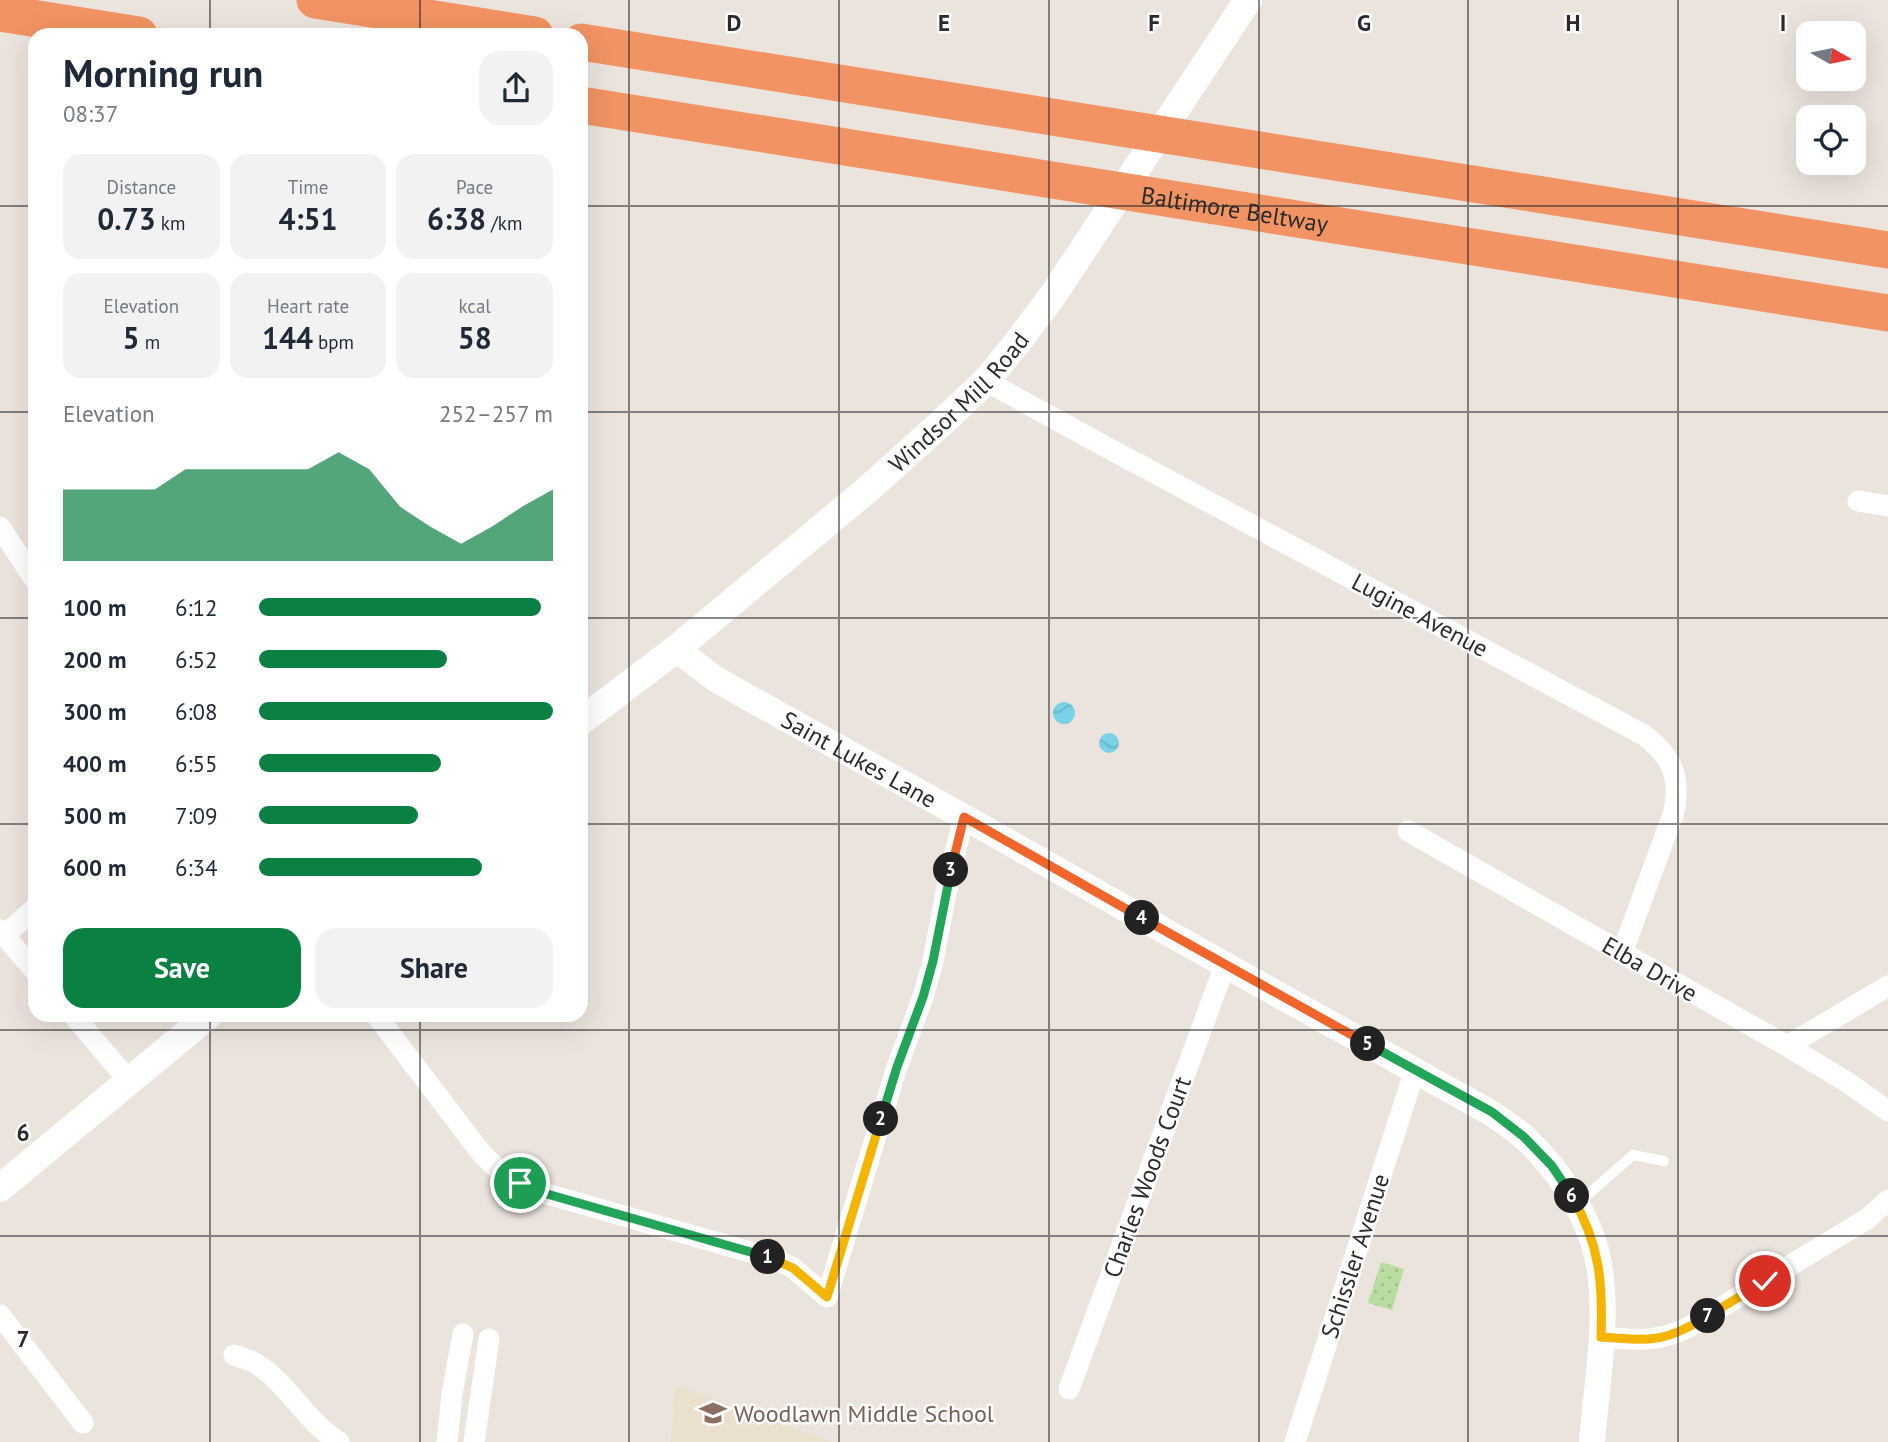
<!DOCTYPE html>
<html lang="en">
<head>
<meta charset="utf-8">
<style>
	:root { --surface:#fff; --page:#f2f2f3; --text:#1f2937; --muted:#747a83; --accent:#0b8043 }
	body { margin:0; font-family:"PT Sans",sans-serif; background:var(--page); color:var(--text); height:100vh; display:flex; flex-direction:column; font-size:26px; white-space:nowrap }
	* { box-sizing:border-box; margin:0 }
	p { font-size:23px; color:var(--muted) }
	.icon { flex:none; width:38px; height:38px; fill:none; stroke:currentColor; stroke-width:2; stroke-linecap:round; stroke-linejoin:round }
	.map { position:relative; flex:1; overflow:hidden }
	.side { position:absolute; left:28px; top:28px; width:560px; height:994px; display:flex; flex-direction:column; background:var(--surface); border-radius:21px; box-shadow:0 7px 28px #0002 }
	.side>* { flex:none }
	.needle { width:46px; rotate:99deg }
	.buttons { position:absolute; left:1796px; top:21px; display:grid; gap:14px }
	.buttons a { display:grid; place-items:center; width:70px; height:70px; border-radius:14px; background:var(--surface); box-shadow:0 7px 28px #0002; font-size:35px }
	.pin { position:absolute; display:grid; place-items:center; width:60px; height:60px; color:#fff; margin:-30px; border:4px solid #fff; border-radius:50%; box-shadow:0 2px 7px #0007 }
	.km { position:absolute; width:35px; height:35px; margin:-18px; border-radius:50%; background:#222; color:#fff; font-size:19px; line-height:35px; text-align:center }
	.round { display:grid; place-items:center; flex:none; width:74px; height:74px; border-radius:21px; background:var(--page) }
	.head { display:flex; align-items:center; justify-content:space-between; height:119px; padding:0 35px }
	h1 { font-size:38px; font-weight:700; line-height:52px }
	.figures { display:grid; grid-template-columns:repeat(3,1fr); gap:10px; height:119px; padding:7px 35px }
	.figures div { display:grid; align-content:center; border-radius:18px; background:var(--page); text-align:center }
	.figures b { font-size:30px; font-weight:700 }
	.figures small { font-size:19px; font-weight:400 }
	.figures p { font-size:19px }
	.chart { height:196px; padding:14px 35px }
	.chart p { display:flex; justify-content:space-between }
	.chart svg { width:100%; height:126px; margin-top:7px; fill:var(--accent); opacity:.7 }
	.action { display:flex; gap:14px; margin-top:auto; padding:14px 35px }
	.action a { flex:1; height:80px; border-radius:21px; background:var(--accent); color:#fff; font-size:28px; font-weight:700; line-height:80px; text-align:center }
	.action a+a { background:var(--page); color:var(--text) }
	ul { padding:0 35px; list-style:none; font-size:23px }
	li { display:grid; grid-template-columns:112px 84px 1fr; align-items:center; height:52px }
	li i { height:18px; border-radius:9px; background:var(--accent) }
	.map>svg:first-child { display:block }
	.education { fill:#ebdfce }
	.park { fill:url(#park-dots) }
	.water { fill:url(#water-waves) }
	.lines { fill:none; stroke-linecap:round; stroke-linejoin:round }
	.service { stroke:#fff; stroke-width:10 }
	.minor { stroke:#fff; stroke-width:21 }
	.tertiary { stroke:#fff; stroke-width:26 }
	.secondary { stroke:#fff; stroke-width:28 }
	.motorway { stroke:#f19362; stroke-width:37 }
	.split-1-casing { stroke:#fff; stroke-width:14 }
	.split-2-casing { stroke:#fff; stroke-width:14 }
	.split-3-casing { stroke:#fff; stroke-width:14 }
	.split-4-casing { stroke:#fff; stroke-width:14 }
	.split-5-casing { stroke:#fff; stroke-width:14 }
	.split-6-casing { stroke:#fff; stroke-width:14 }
	.split-7-casing { stroke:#fff; stroke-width:14 }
	.split-8-casing { stroke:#fff; stroke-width:14 }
	.split-1 { stroke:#22a559; stroke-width:9 }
	.split-2 { stroke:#f5b400; stroke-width:9 }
	.split-3 { stroke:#22a559; stroke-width:9 }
	.split-4 { stroke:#f0652b; stroke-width:9 }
	.split-5 { stroke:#f0652b; stroke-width:9 }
	.split-6 { stroke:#22a559; stroke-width:9 }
	.split-7 { stroke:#f5b400; stroke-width:9 }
	.split-8 { stroke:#f5b400; stroke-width:9 }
	.grid { fill:none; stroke:#2a2a2a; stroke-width:2; stroke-opacity:0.55 }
	.labels { text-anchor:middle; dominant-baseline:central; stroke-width:5; stroke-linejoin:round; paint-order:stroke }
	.street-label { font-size:24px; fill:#2a2a2a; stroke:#fff }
	.education-label { font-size:24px; fill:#785e54; stroke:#fff; text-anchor:start }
	.grid-label { font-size:23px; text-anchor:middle; font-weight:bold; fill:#2a2a2a; stroke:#fff; stroke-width:5; stroke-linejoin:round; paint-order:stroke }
</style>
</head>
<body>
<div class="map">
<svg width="1888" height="1442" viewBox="0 0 1888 1442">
	<defs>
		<pattern id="park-dots" width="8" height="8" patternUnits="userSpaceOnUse" patternTransform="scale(1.75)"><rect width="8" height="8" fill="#b9dd9e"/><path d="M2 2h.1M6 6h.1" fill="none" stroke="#9fbe88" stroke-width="1.8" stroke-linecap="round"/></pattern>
		<pattern id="water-waves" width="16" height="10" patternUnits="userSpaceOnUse" patternTransform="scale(1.75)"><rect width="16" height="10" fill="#79d2e5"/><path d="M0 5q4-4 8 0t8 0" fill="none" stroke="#69b4c5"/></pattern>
	</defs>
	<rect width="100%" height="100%" fill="#ebe4dd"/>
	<path class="education" d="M677,1385L829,1442H670Z"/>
	<path class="park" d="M1381,1262L1404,1269L1392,1310L1368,1303Z"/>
	<path class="water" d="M1053 713a11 11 0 1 1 22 0a11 11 0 1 1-22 0Z
		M1099 743a10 10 0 1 1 20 0a10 10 0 1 1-20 0Z"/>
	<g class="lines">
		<path class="service" d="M1576,1205L1633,1155L1664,1161"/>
		<path class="minor" d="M986,381L1095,441L1644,735C1672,757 1681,776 1674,812L1622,953
			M1858,501L1888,506
			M0,527L35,580
			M1408,831L1787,1046L1847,1082L1888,1111
			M0,930L35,971
			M5,935L35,908
			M73,1015L128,1080
			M376,1015L482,1154L505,1176L547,1194L778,1260L793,1268L827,1297L897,1067L923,997L933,961L949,877L964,817
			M1787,1046L1888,986
			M0,1315L83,1423
			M1601,1337C1636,1340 1655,1343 1687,1328L1867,1219L1888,1200
			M234,1355C241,1358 248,1359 255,1363C288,1383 306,1422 339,1442
			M1069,1389L1225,965
			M447,1442L452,1394L463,1334
			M474,1442L489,1339
			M1295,1442L1415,1070"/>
		<path class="tertiary" id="s1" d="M676,649L714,678L740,693L964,817L1225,965L1491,1113C1503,1121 1515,1129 1525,1138C1562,1173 1593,1221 1600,1271C1608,1324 1596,1389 1592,1442"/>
		<g class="secondary">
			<path id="s2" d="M581,721L676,649L867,490L938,426L986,381L1017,343L1053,295L1248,0"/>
			<path d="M0,1188L209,1015"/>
		</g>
		<g class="motorway">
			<path d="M315,0L535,35"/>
			<path d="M0,13L139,35"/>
			<path d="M581,42L1888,250"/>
			<path id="s3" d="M581,105L1888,313"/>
		</g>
	</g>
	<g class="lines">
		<defs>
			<path id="split-1" d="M520,1183L547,1194L768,1257"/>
			<path id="split-2" d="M768,1257L793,1268L827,1297L881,1119"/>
			<path id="split-3" d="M881,1119L897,1067L923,997L933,961L951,870"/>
			<path id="split-4" d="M951,870L964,817L1142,918"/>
			<path id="split-5" d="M1142,918L1368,1044"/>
			<path id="split-6" d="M1368,1044L1492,1112L1524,1137L1552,1166L1572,1196"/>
			<path id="split-7" d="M1572,1196C1600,1245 1603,1283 1601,1337C1651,1341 1664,1343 1708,1316"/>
			<path id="split-8" d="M1708,1316L1765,1281"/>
		</defs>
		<use href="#split-1" class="split-1-casing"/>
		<use href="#split-2" class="split-2-casing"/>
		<use href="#split-3" class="split-3-casing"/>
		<use href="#split-4" class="split-4-casing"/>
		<use href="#split-5" class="split-5-casing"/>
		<use href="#split-6" class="split-6-casing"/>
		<use href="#split-7" class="split-7-casing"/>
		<use href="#split-8" class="split-8-casing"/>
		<use href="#split-1" class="split-1"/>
		<use href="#split-2" class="split-2"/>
		<use href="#split-3" class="split-3"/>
		<use href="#split-4" class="split-4"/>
		<use href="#split-5" class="split-5"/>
		<use href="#split-6" class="split-6"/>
		<use href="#split-7" class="split-7"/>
		<use href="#split-8" class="split-8"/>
	</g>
	<path class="grid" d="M210,0V35M420,0V35M629,0V1442M839,0V1442M1049,0V1442M1259,0V1442M1468,0V1442M1678,0V1442M0,206H35M581,206H1888M0,412H35M581,412H1888M0,618H35M581,618H1888M0,824H35M581,824H1888M210,1015V1442M420,1015V1442M0,1030H1888M0,1236H1888"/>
	<defs>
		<symbol id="school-bare" viewBox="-9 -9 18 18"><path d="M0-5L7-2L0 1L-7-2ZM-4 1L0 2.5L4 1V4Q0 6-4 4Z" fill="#8d6e63" stroke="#fff" stroke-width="2.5" paint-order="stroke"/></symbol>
	</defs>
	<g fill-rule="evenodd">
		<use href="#school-bare" x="694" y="1394" width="38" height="38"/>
	</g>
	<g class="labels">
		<g class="street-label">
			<text stroke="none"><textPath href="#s3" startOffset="662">Baltimore Beltway</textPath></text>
			<text stroke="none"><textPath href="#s2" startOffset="495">Windsor Mill Road</textPath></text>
			<text transform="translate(1420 615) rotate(28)">Lugine Avenue</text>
			<text stroke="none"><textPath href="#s1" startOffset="214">Saint Lukes Lane</textPath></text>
			<text transform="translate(1650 969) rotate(30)">Elba Drive</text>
			<text transform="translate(1147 1177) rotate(-70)">Charles Woods Court</text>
			<text transform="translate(1355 1256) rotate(-72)">Schissler Avenue</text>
		</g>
		<g class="education-label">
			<text x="734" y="1413">Woodlawn Middle School</text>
		</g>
	</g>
	<g class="grid-label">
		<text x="734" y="31">D</text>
		<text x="944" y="31">E</text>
		<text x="1154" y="31">F</text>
		<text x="1364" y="31">G</text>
		<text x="1573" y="31">H</text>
		<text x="1783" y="31">I</text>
		<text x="23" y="1141">6</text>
		<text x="23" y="1347">7</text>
	</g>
</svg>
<div class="buttons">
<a><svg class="needle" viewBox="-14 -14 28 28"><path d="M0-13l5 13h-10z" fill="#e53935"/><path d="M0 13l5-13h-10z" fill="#747a83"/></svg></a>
<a><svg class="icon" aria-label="locate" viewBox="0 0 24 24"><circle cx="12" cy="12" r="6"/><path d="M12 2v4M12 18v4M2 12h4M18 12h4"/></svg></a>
</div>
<div class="pin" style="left:520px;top:1183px;background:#1e9e55"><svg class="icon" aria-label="arrive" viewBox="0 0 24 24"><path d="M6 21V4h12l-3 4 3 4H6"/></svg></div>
<div class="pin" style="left:1765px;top:1281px;background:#d93025"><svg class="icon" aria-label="check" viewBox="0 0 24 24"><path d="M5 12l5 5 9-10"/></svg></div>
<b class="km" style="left:768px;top:1257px">1</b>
<b class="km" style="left:881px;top:1119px">2</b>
<b class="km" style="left:951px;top:870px">3</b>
<b class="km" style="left:1142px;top:918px">4</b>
<b class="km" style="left:1368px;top:1044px">5</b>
<b class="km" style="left:1572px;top:1196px">6</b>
<b class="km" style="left:1708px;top:1316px">7</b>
<section class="side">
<div class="head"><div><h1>Morning run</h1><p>08:37</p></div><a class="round"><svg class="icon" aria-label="share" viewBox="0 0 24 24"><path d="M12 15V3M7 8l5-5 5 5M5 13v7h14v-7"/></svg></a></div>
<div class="figures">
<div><p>Distance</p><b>0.73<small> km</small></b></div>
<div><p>Time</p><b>4:51</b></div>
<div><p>Pace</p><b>6:38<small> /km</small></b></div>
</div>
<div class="figures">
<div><p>Elevation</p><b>5<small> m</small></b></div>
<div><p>Heart rate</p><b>144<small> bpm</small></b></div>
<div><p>kcal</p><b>58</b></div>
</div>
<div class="chart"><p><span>Elevation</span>252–257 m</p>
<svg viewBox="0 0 160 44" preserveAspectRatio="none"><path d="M0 44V19L10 19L20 19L30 19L40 12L50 12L60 12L70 12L80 12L90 6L100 12L110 25L120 32L130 38L140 32L150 25L160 19V44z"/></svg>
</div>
<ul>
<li><b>100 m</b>6:12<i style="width:96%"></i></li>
<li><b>200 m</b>6:52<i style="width:64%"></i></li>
<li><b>300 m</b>6:08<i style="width:100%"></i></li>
<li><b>400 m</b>6:55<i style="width:62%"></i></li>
<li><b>500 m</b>7:09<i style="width:54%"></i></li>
<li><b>600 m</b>6:34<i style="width:76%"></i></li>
</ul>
<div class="action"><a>Save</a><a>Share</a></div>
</section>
</div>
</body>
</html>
